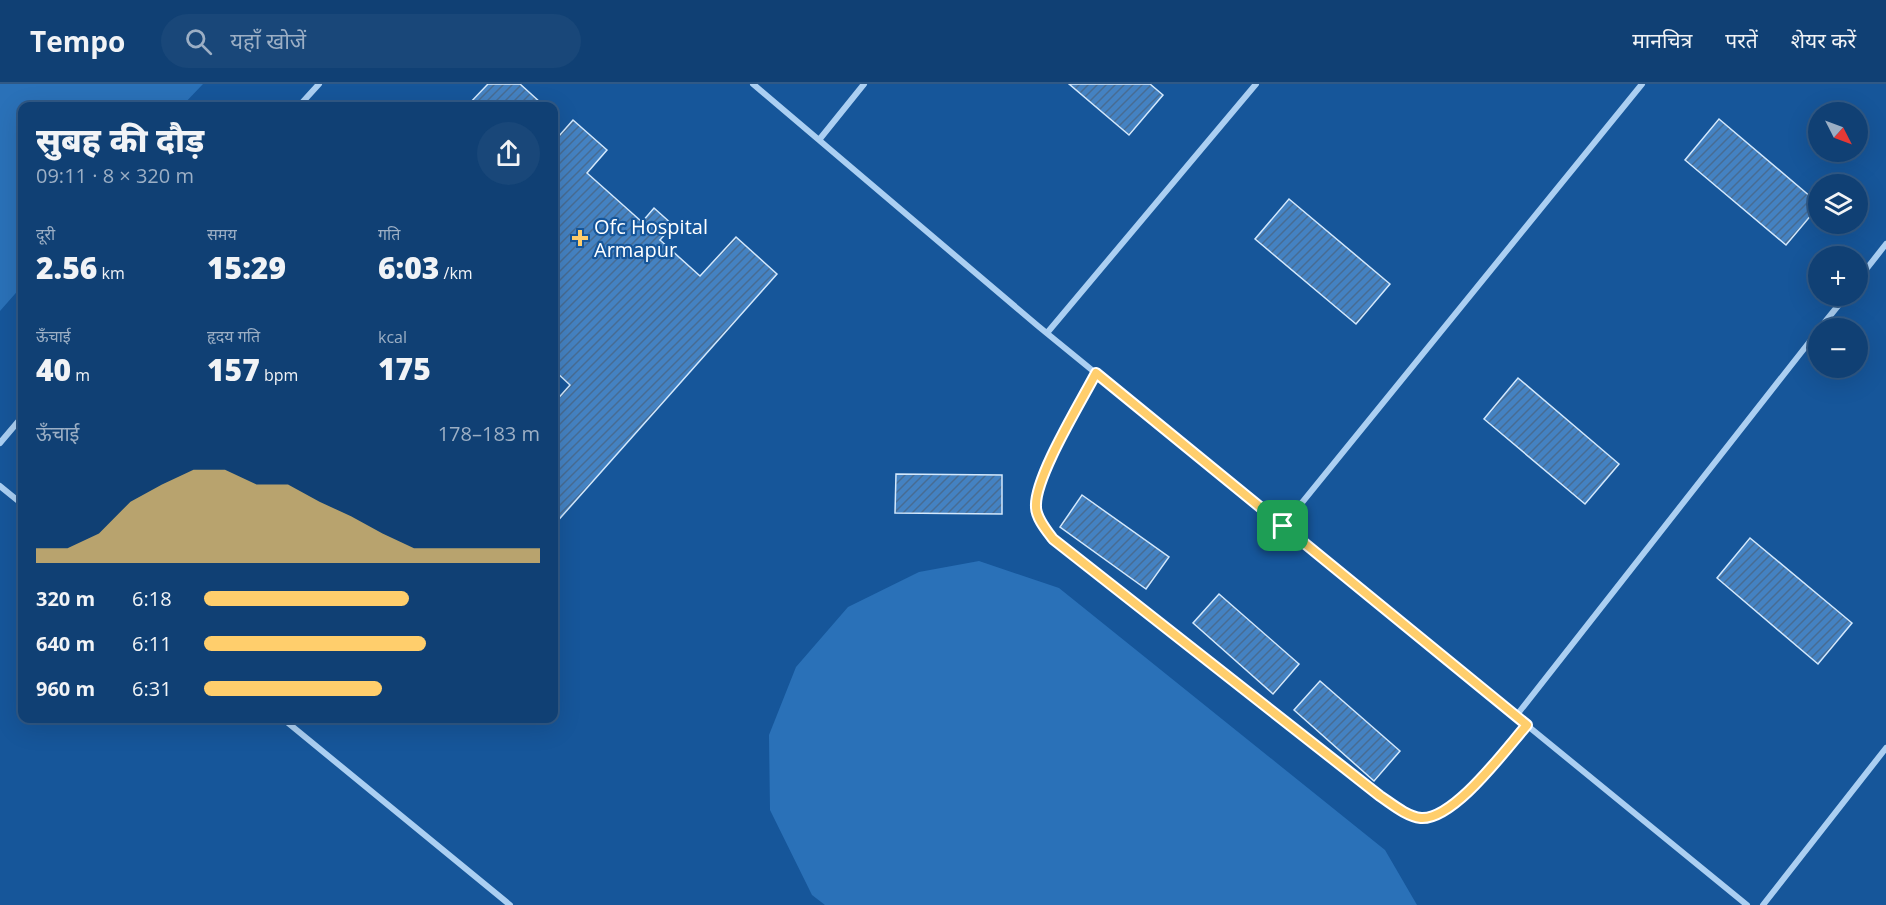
<!DOCTYPE html>
<html lang="hi">
<head>
<meta charset="utf-8">
<style>
	:root { --surface:#104074; --page:#194779; --text:#f1f3f6; --muted:#9cafc5; --line:#305986; --accent:#ffce6c }
	body { margin:0; font-family:"Open Sans","Noto Sans Devanagari",sans-serif; background:var(--page); color:var(--text); height:100vh; display:flex; flex-direction:column; font-size:22px; white-space:nowrap }
	* { box-sizing:border-box; margin:0 }
	p { font-size:20px; color:var(--muted) }
	.icon { flex:none; width:33px; height:33px; fill:none; stroke:currentColor; stroke-width:2; stroke-linecap:round; stroke-linejoin:round }
	.map { position:relative; flex:1; overflow:hidden }
	.drawer { position:absolute; left:18px; top:18px; width:540px; height:621px; display:flex; flex-direction:column; background:var(--surface); border-radius:12px; box-shadow:0 6px 24px #0002,0 0 0 2px var(--line) }
	.drawer>* { flex:none }
	.needle { width:39px; rotate:132deg }
	.tools { position:absolute; left:1808px; top:18px; display:grid; gap:12px }
	.tools a { display:grid; place-items:center; width:60px; height:60px; border-radius:50%; background:var(--surface); box-shadow:0 6px 24px #0002,0 0 0 2px var(--line); font-size:30px }
	.pin { position:absolute; display:grid; place-items:center; width:51px; height:51px; color:#fff; margin:-26px; border-radius:12px; box-shadow:0 3px 9px #0006 }
	.round { display:grid; place-items:center; flex:none; width:63px; height:63px; border-radius:32px; background:var(--page) }
	.summary { display:flex; align-items:center; justify-content:space-between; height:102px; padding:0 18px }
	h1 { font-size:33px; font-weight:800; line-height:45px }
	.stats { display:grid; grid-template-columns:repeat(3,1fr); gap:9px; height:102px; padding:6px 18px }
	.stats div { display:grid; align-content:center }
	.stats b { font-size:30px; font-weight:800 }
	.stats small { font-size:16px; font-weight:400 }
	.stats p { font-size:16px }
	.chart { height:168px; padding:12px 18px }
	.chart p { display:flex; justify-content:space-between }
	.chart svg { width:100%; height:108px; margin-top:6px; fill:var(--accent); opacity:.7 }
	ul { padding:0 18px; list-style:none; font-size:20px }
	li { display:grid; grid-template-columns:96px 72px 1fr; align-items:center; height:45px }
	li i { height:15px; border-radius:8px; background:var(--accent) }
	header { display:flex; align-items:center; gap:36px; box-sizing:border-box; height:84px; padding:0 30px; background:var(--surface); border-bottom:2px solid var(--line) }
	header strong { font-size:28px }
	nav { display:flex; gap:33px; margin-inline-start:auto; font-size:21px }
	.search { width:420px; height:54px; background:var(--page); display:flex; align-items:center; gap:15px; box-sizing:border-box; padding:0 21px; border-radius:33px; color:var(--muted); font-size:22px }
	.map>svg:first-child { display:block }
	.garden { fill:#2a71b8 }
	.building { fill:url(#building-hatch); stroke:#d3e8fc; stroke-width:1.5 }
	.lines { fill:none; stroke-linecap:round; stroke-linejoin:round }
	.service { stroke:#abcff2; stroke-width:4.5 }
	.minor { stroke:#abcff2; stroke-width:6 }
	.route-casing { stroke:#fff; stroke-width:12 }
	.route { stroke:#ffce6c; stroke-width:8 }
	.poi-dot { fill:#ffce6c; stroke:#16569a; stroke-width:2 }
	.labels { text-anchor:middle; dominant-baseline:central; stroke-width:4.5; stroke-linejoin:round; paint-order:stroke }
	.poi-label { font-size:20px; fill:#fff; stroke:#16569a; text-anchor:start }
</style>
</head>
<body>
<header>
<strong>Tempo</strong>
<div class="search"><svg class="icon" aria-label="search" viewBox="0 0 24 24"><circle cx="10" cy="10" r="6"/><path d="M15 15l6 6"/></svg>यहाँ खोजें</div>
<nav><a>मानचित्र</a><a>परतें</a><a>शेयर करें</a></nav>
</header>
<div class="map">
<svg width="1886" height="821" viewBox="0 0 1886 821">
	<defs>
		<pattern id="building-hatch" width="6" height="6" patternUnits="userSpaceOnUse" patternTransform="scale(1.5)"><rect width="6" height="6" fill="#4482c2"/><path d="M-1 1l2-2M0 6l6-6M5 7l2-2" fill="none" stroke="#476c93"/></pattern>
	</defs>
	<rect width="100%" height="100%" fill="#16569a"/>
	<path class="garden" d="M0,0H203L182,22H22V202L0,227Z
		M979,477L1059,504L1385,766L1417,821H825L812,811L770,726L769,651L796,583L848,523L919,488Z"/>
	<path class="building" d="M488,0H520L541,19L538,22H467Z
		M1069,0H1150L1163,11L1129,51Z
		M1719,35L1818,119V123L1786,161L1685,76Z
		M573,36L607,66L587,89L642,138L654,124L673,141L660,156L700,192L736,153L777,190L554,441V319L570,301L554,286V47L559,52Z
		M1289,115L1390,200L1356,240L1255,155Z
		M1518,294L1619,380L1585,420L1484,335Z
		M896,390L1002,391V430L895,429Z
		M1082,411L1169,473L1146,505L1060,443Z
		M1750,454L1852,539L1818,580L1717,494Z
		M1219,510L1299,580L1273,610L1193,539Z
		M1320,597L1400,667L1374,697L1294,626Z"/>
	<g class="lines">
		<path class="service" d="M1096,289C1082,315 1033,399 1036,425C1038,444 1062,463 1076,474L1380,713C1392,720 1406,732 1421,734C1455,736 1505,666 1527,641"/>
		<path class="minor" d="M753,0L1038,242L1747,821
			M299,22L319,0
			M819,56L864,0
			M1857,197L1886,160
			M1820,244L1846,212
			M1047,249L1256,0
			M0,359L22,333
			M0,402L22,420
			M1283,442L1642,0
			M1516,632L1818,247
			M282,634L510,821
			M1763,821L1886,664"/>
	</g>
	<g class="lines">
		<defs>
			<path id="route" d="M1096,289L1527,641C1505,666 1454,736 1421,734C1406,732 1392,720 1380,712L1053,455C1047,447 1036,434 1036,423C1034,394 1081,318 1096,289Z"/>
		</defs>
		<use href="#route" class="route-casing"/>
		<use href="#route" class="route"/>
	</g>
	<path class="poi-dot" d="M577 145h6v6h6v6h-6v6h-6v-6h-6v-6h6z"/>
	<g class="labels">
		<g class="poi-label">
			<text x="594" y="142">Ofc Hospital<tspan x="594" dy="23">Armapur</tspan></text>
		</g>
	</g>
</svg>
<div class="tools">
<a><svg class="needle" viewBox="-14 -14 28 28"><path d="M0-13l5 13h-10z" fill="#e53935"/><path d="M0 13l5-13h-10z" fill="#9cafc5"/></svg></a>
<a><svg class="icon" aria-label="layers" viewBox="0 0 24 24"><path d="M12 4l9 5-9 5-9-5zM3 14l9 5 9-5"/></svg></a>
<a>+</a>
<a>−</a>
</div>
<div class="pin" style="left:1283px;top:442px;background:#1e9e55"><svg class="icon" aria-label="arrive" viewBox="0 0 24 24"><path d="M6 21V4h12l-3 4 3 4H6"/></svg></div>
<section class="drawer">
<div class="summary"><div><h1>सुबह की दौड़</h1><p>09:11 · 8 × 320 m</p></div><a class="round"><svg class="icon" aria-label="share" viewBox="0 0 24 24"><path d="M12 15V3M7 8l5-5 5 5M5 13v7h14v-7"/></svg></a></div>
<div class="stats">
<div><p>दूरी</p><b>2.56<small> km</small></b></div>
<div><p>समय</p><b>15:29</b></div>
<div><p>गति</p><b>6:03<small> /km</small></b></div>
</div>
<div class="stats">
<div><p>ऊँचाई</p><b>40<small> m</small></b></div>
<div><p>हृदय गति</p><b>157<small> bpm</small></b></div>
<div><p>kcal</p><b>175</b></div>
</div>
<div class="chart"><p><span>ऊँचाई</span>178–183 m</p>
<svg viewBox="0 0 160 44" preserveAspectRatio="none"><path d="M0 44V38L10 38L20 32L30 19L40 12L50 6L60 6L70 12L80 12L90 19L100 25L110 32L120 38L130 38L140 38L150 38L160 38V44z"/></svg>
</div>
<ul>
<li><b>320 m</b>6:18<i style="width:61%"></i></li>
<li><b>640 m</b>6:11<i style="width:66%"></i></li>
<li><b>960 m</b>6:31<i style="width:53%"></i></li>
</ul>
</section>
</div>
</body>
</html>
